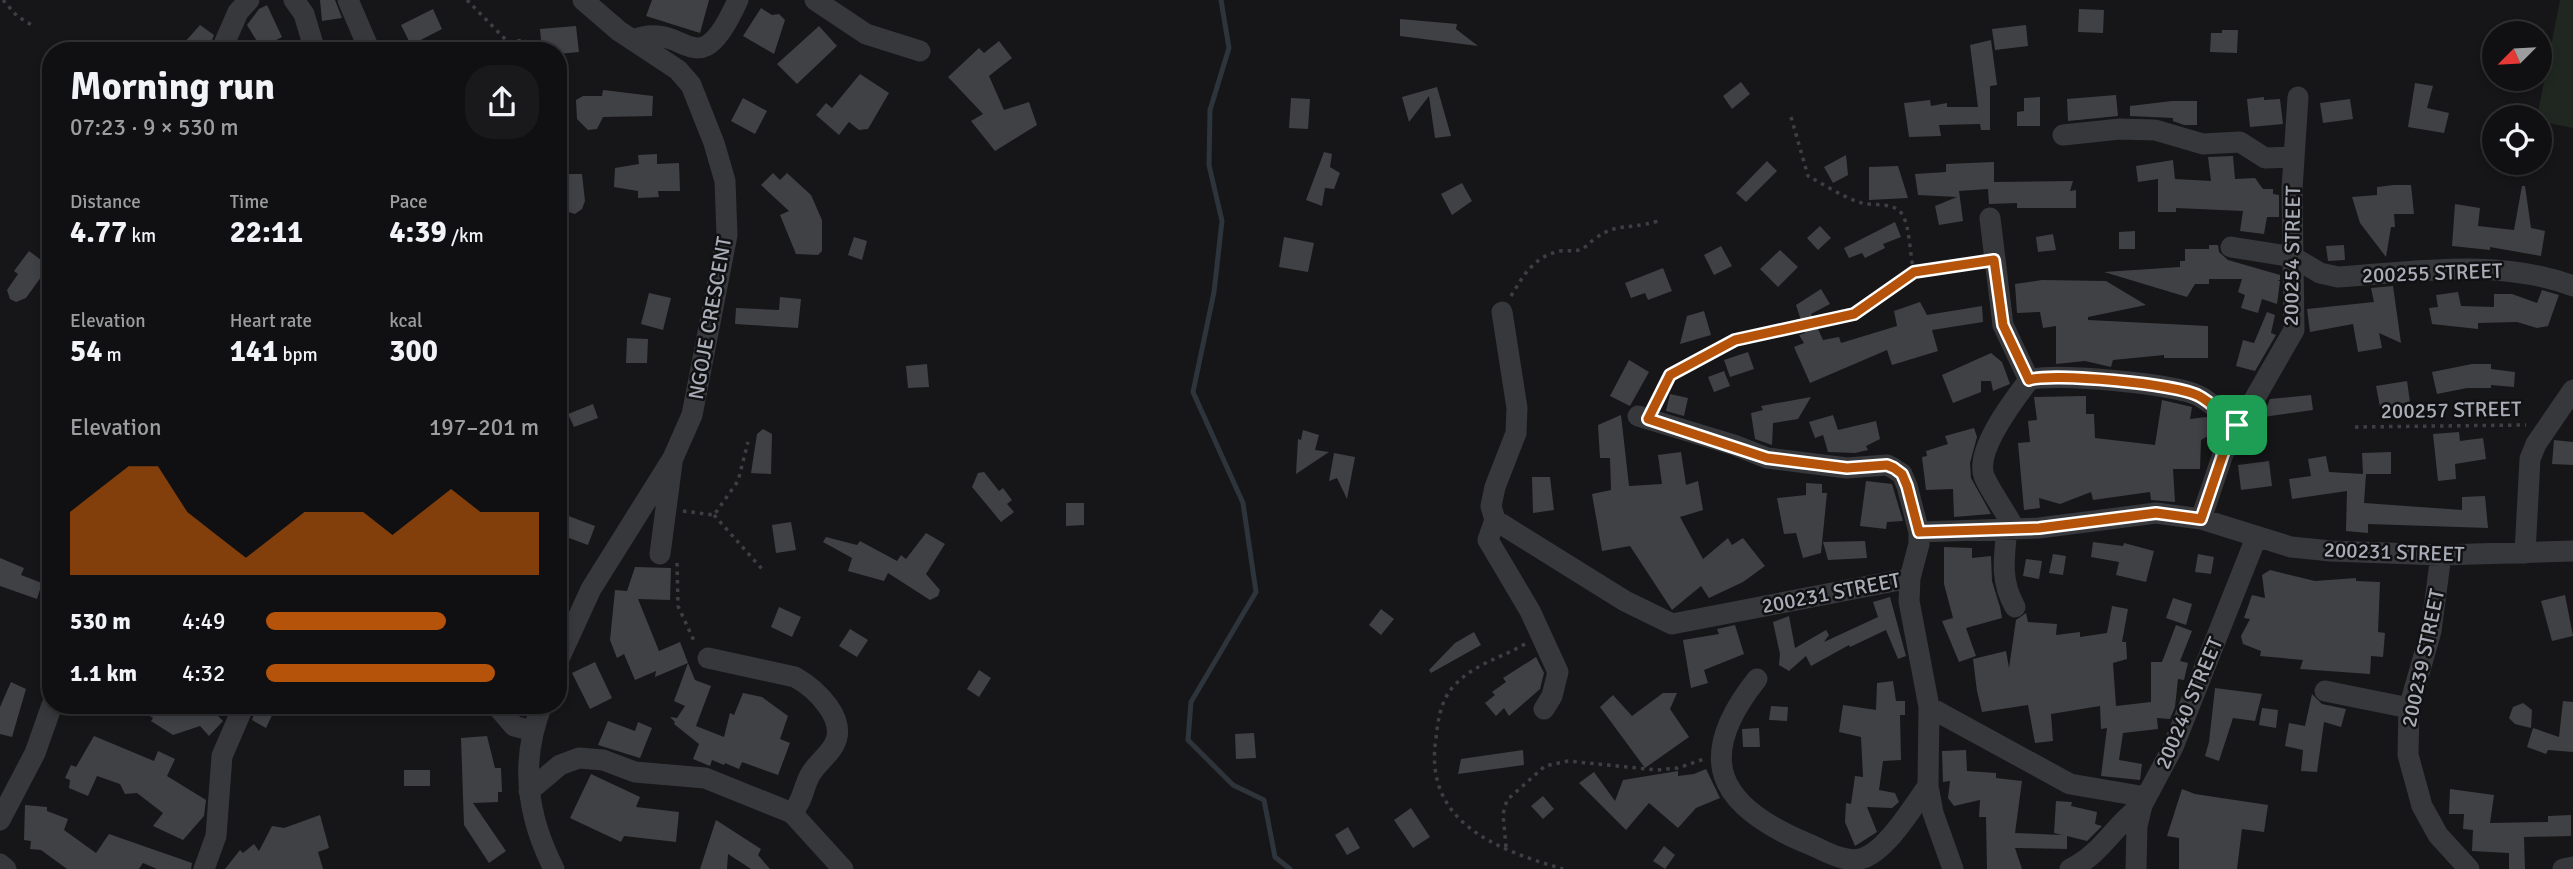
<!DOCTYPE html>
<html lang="en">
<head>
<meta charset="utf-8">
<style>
	:root { --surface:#101012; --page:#19191b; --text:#f1f3f6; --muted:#9c9d9f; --line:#303032; --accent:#b45309 }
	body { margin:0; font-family:Signika,sans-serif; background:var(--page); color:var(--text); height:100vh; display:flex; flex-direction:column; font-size:26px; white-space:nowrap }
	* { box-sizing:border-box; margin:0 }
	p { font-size:23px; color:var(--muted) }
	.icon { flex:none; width:38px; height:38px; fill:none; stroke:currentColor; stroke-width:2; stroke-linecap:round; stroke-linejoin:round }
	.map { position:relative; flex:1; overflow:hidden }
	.side { position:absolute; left:42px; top:42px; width:525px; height:672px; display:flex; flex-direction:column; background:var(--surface); border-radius:28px; box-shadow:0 4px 10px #0003,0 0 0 2px var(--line) }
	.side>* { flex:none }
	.needle { width:46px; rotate:246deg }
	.tools { position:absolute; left:2482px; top:21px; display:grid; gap:14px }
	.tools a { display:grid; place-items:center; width:70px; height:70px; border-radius:50%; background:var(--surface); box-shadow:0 4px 10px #0003,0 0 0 2px var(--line); font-size:35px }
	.pin { position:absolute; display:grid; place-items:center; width:60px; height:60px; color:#fff; margin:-30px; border-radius:14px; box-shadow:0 4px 10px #0006 }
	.round { display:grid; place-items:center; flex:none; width:74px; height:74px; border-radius:28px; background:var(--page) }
	.overview { display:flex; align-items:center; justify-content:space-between; height:119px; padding:0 28px }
	h1 { font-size:38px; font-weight:700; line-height:52px }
	.metrics { display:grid; grid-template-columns:repeat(3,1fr); gap:10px; height:119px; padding:7px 28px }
	.metrics div { display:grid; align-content:center }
	.metrics b { font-size:30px; font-weight:700 }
	.metrics small { font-size:19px; font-weight:400 }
	.metrics p { font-size:19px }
	.chart { height:196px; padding:14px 28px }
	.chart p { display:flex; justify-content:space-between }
	.chart svg { width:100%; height:126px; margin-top:7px; fill:var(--accent); opacity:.7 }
	ul { padding:0 28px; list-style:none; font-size:23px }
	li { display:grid; grid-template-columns:112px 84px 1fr; align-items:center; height:52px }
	li i { height:18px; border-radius:9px; background:var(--accent) }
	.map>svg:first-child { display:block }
	.green { fill:#202721 }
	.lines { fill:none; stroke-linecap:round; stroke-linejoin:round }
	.stream { stroke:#2d343b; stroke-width:5 }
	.building { fill:#404145 }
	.path { stroke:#3d3f43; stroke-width:3.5; stroke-dasharray:3.5 5; stroke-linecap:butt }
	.minor { stroke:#37383c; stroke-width:21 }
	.route-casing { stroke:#fff; stroke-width:14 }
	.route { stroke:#b45309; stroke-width:9 }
	.labels { text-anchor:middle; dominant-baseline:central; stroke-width:5; stroke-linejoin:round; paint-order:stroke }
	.street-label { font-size:21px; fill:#a9adb7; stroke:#111113 }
</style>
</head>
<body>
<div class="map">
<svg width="2573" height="869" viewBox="0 0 2573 869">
	<rect width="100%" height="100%" fill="#161618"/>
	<path class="green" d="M2560,0H2573V128L2539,121L2537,117Z"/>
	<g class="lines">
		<path class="stream" d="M1221,0L1229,48L1210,110L1209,165L1222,221L1214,292L1193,392L1243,503L1256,592L1191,702L1188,740L1233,785L1264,800L1275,857L1290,869"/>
	</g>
	<path class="building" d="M320,0H335L342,18L322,21Z
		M652,0H709L700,33L646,16Z
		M267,5L282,37L261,48L247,25L259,9Z
		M761,8L772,15L779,14L785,20L774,54L743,36Z
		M433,9L442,29L411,45L401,25Z
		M2079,9L2104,10L2103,33L2078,32Z
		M1400,19L1457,24L1456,29L1478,46L1400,36Z
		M200,25L214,35L208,51H183L187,45L184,43Z
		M2026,25L2028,46L1995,50L1992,29Z
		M576,26L579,52L558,54V51H542L540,29Z
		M819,26L837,46L797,84L777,64Z
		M2222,30H2238L2237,53L2210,52L2211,33H2222Z
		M1991,40L1997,85L1990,86V130H1981L1980,124L1939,125L1941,136L1909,137L1904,103L1930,100L1931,106L1947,103V107H1978L1970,45Z
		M999,41L1012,58L989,76L1004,110L1029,102L1037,125L995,151L971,121L983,114L948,77L979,48L984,53Z
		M860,74L889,93L868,129L859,130L849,122L839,135L816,115L826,103L832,108Z
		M1741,82L1750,94L1732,109L1723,96Z
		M2415,83L2433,86L2427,108L2449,113L2444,133L2408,127Z
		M1437,87L1451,136L1435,138L1429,96L1409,122L1402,97Z
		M603,90L653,96L652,116L603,117L597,129L588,130L577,119L576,100L583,96H602Z
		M2116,95L2118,116L2068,121L2067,99Z
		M2040,97V126H2017V112L2024,111V98Z
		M2264,97V100L2280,99L2283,124L2250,127L2247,99Z
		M743,98L767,111L755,134L731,121Z
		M1291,98L1310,99L1308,129L1289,128Z
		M2350,99L2353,119L2323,123L2320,103Z
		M2172,101H2197V125H2184L2173,121V118L2130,116V106Z
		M1324,152L1332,154L1330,167L1340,173L1334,189L1325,188L1322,206L1306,200Z
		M657,154V164L679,163L680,191H658L659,197L638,198V191L614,187L615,168L639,164L638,155Z
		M1846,155L1848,175L1833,183L1824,167Z
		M2233,156L2235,179L2255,178L2263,189H2273V194L2279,195V217H2267L2264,234L2240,231L2243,211L2176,208V212H2158V179L2138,182L2136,166L2173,160L2175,179L2211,181L2208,157Z
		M1767,161L1777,171L1746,202L1736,193Z
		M1994,162V182L2073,181L2070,191L2076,190V208H2017V203L1989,204L1988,189L1959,191L1963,221L1939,225L1935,206L1957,197L1918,195L1915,174L1946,172V164Z
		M1898,166L1908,198L1869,200V167Z
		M773,173L780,180L787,173L811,195L822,220V251L818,255L796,254L780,215L789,211L761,185Z
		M566,174H582L585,201L582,209L575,214L562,210L559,202L565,188Z
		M1462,183L1472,201L1452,215L1441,194Z
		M2394,185H2411L2414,214H2394L2395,227H2391L2386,257L2360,223L2352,197L2377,195V187Z
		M2522,186H2525L2531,228L2545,231L2541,256L2490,247V250L2452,246L2455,204L2480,208L2478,226L2514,230Z
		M1895,222L1901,237L1883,244L1885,248L1865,258L1862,253L1849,258L1844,248Z
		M1820,226L1831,238L1818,250L1807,238Z
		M2135,231V249H2119V232Z
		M2053,234L2056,250L2038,252L2036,237Z
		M854,237L867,241L862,260L848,255Z
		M1284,237L1314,243L1308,272L1279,267Z
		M2209,245H2218L2219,252L2228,260L2280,275V280H2277L2280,281L2277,304L2262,299L2258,313L2241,308L2245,295L2238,292L2242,279H2209V284H2195L2187,297L2104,272L2180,267V261H2185V249H2209Z
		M2344,245L2345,260L2328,261L2326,246Z
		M1721,246L1732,266L1714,275L1704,255Z
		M1780,250L1798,267L1778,287L1760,269Z
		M29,251L49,266L26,298L16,302L10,299L7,290L18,274L14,271Z
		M1663,268L1672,291L1648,300L1645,293L1631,298L1625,283Z
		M2042,280L2106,281L2146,305L2088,317V320L2208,326V358H2164V355L2113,360L2111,367L2085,361L2056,364V326L2043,328L2040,312L2017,313L2015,284Z
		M2393,286L2401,343L2379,333L2382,348L2358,352L2353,324L2310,332L2307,309L2374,302L2371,288Z
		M1821,289L1830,304L1811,314L1823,340L1839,337L1841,343L1897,326L1894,311L1920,302L1927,315L1982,306L1983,322L1932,330L1938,351L1892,365L1887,350L1810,383L1794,347L1804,343L1799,335L1805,333L1796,305Z
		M2542,290L2559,295L2548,326L2537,328L2517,322L2478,323V329L2432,324L2429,308L2438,307L2436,295L2458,292L2461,306L2494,307V294H2512L2537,303Z
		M649,293L671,298L663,330L641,324Z
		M780,297L801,299L798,328L735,324L736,308L779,310Z
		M1704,311L1711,335L1680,344L1687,316Z
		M2267,312L2275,315L2271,333L2276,335L2255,371L2236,366L2243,340L2254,343Z
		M627,338L648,339L647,363H626Z
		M1748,352L1754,369L1730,377L1724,360Z
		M1991,353L2002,362L2010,384L1993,391L1991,381H1981V392L1953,403L1942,375Z
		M1629,360L1649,372L1630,406L1610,396Z
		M927,364L929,387L908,388L906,366Z
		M2472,364H2491V369L2515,372L2514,387L2491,385V388H2467L2437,394L2432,372Z
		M1724,371L1730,386L1714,392L1708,377Z
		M2407,381L2410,402L2380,407L2376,386Z
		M1670,394L1688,398L1684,416L1666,411Z
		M2311,395L2313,410L2263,417L2270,399Z
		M2086,396V414H2094L2095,438L2155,445L2162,400L2192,407L2190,419L2206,417L2221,429L2201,440L2200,469H2173L2175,502L2151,500L2150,492L2093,500L2091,492L2060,504L2039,498L2040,508L2024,510L2018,443L2030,442L2028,421L2037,420L2034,397Z
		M1811,397L1798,419L1773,423L1772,445L1755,439L1751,413L1763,410L1761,406Z
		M593,404L598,418L574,427L568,414Z
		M1621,415L1629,486L1662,484L1658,455L1681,452L1686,485L1698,481L1703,510L1680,517L1703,559L1728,538L1732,545L1743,538L1765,566L1743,582L1709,598L1701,586L1672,610L1630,546L1602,551L1592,494L1611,490L1610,458H1600L1598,425Z
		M1833,415L1838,430L1876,421L1880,439L1866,446L1868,450L1855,453L1828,452L1823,435L1815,438L1809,422Z
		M1974,428L1977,437L1970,463L1971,478L1991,514L1954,517L1953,489L1926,490L1922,457L1927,456L1926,451L1948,444L1945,436Z
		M763,429L772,434L771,474L751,473L757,434Z
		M1303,430L1319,435L1315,450L1329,452L1296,474L1298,439L1301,440Z
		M2459,432L2460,441L2483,438L2486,459L2455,464L2456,479L2438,481L2433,434Z
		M2554,440L2573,442V465L2552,464Z
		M2391,452V474H2366L2364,503L2462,510V497L2485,496L2488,528L2368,524V533L2346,531L2347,491L2292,499L2289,479L2311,476L2308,459L2326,456L2329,472L2363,474L2362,453Z
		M1334,453L1355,457L1347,499L1337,478L1329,481Z
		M2269,461L2272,486L2241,490L2238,465Z
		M984,472L999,491L1003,488L1012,500L1007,504L1014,512L1001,522L972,487L978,473Z
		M1532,477H1550L1554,510L1533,513Z
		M1866,481L1892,484L1903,521L1887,522L1886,529L1860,526Z
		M1806,483L1822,484V493H1827L1821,553L1803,558L1796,533L1784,534L1777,498L1806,495Z
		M1066,503H1084V525L1066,526Z
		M558,512L595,526L588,545L558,534Z
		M791,522L796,550L776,553L772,525Z
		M926,533L945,544L926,574L940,590L938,596L930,600L888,573L884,581L848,571L852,558L823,542L826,537L857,545L860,541L897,561L901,555L906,559Z
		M1865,541L1867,558L1828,560L1823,542Z
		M2093,542L2123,546L2124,543L2154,551L2146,582L2116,575L2119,562L2091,557Z
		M1944,547L1972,548V558L1991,556L1992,581L2000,607L2002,618L1966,628L1976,656L1959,662L1942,621L1953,618L1944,584Z
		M2053,554L2066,556L2063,575L2049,573Z
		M2198,554L2214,557L2211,574L2195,572Z
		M0,558L24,568L21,575L42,583L37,599L0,586Z
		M2026,559L2042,561L2039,579L2023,576Z
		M635,567L671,568L670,600L638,599L659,651L680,642L688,663L655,677L656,671L635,680L624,654L617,658L610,640L615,590L627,591Z
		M2270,570L2315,581L2356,578V581L2380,582L2378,632L2385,633L2383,657L2371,656L2370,674L2300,669L2303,660L2260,656L2261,651L2243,644L2241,636L2250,619L2244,618L2252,595L2265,598L2262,575Z
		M2565,595L2573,636L2552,641L2541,601Z
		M1890,597L1906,656L1898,659L1886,630L1850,647L1849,645L1811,666L1806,656L1789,671L1779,665L1780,654L1773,622L1789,616L1795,648L1826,630L1829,635L1824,642L1878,617L1873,602Z
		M2173,598L2192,604L2186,625L2166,618Z
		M2112,606L2128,609L2122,642H2126L2127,659L2113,663L2116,706L2151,702V662H2162L2176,625L2192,631L2180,661L2188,663L2184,680L2178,679L2175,707L2170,719L2157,718L2158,729L2123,733L2119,760L2142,764L2140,780L2101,776L2107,728L2101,729L2100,706L2051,714L2053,741L2035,743L2028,705L1982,712L1977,691L1973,659L2006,651L2009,668L2016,620L2026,613L2028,622L2057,624L2056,635L2080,632V637L2107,633Z
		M779,607L801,617L792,637L771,627Z
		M1381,609L1394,619L1381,635L1369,625Z
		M1735,625L1744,654L1704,670L1708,683L1691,688L1683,640L1719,634L1717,629Z
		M850,629L868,640L857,657L839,646Z
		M1474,632L1481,645L1431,673L1429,670L1455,643Z
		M1536,657L1544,673L1540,689L1509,716L1504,708L1496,716L1485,703L1495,695L1492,692L1506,682L1503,678Z
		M595,662L612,698L590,709L572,673Z
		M688,663L695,680L711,686L696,726L724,737L730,713L734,715L743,693L762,697L788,716L780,739L790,743L778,775L742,762L739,769L725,763L724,765L712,760L710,766L693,759L699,744L674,724L675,722L670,717L677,718L685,706L674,701Z
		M979,670L991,678L979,697L967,689Z
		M1893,681L1896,701H1905V715H1900L1901,760L1883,761L1879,790L1895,793L1899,802L1892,808L1867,807L1877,832L1855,846L1845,822L1846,803L1851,804L1855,776L1863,777L1861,737L1839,732L1843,705L1876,710L1877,683Z
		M11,682L26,689L12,737L0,734V707Z
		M2215,688L2262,694L2255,721L2233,718L2219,761L2205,756L2209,742Z
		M1663,693H1677L1670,709L1689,737L1645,768L1600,707L1613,695L1632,716Z
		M2312,694L2322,704L2346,709L2341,727L2324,722L2317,772L2301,771L2303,750L2285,746L2289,723L2305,726Z
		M2563,701L2573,702V752L2548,750L2546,754L2527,747L2533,728L2559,737Z
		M2523,703L2532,710L2531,728L2515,724L2509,718L2513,707Z
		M154,705H207L223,721L209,736L200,726L173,735L151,721L153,718L148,715Z
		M257,705H277L266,728L252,720Z
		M1771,706L1788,707L1787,721L1769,720Z
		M2262,708L2278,710L2276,728L2259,725Z
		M608,721L635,731L638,722L652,728L640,758L598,745Z
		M1759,728L1760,747H1743L1742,729Z
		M1254,733L1256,758L1236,759L1235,734Z
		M94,736L154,761L158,751L175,759L167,776L206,800L204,816L183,840L153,826L163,813L137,793L125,794L120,784L97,776L88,796L69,788L70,780L65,778L71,765L76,767Z
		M487,736L495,768H501L502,792H498V802L473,803L506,851L489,863L464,825L461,738Z
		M1523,750L1524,765L1458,774L1461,759Z
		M1966,750L1967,771L1996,773V778L2022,781L2015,833L2062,835L2054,833L2056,801L2072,802L2071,806L2097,812L2095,824L2102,826L2087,841L2067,836V849L2015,848L2022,869H1987L1986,817H1979L1980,800L1954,806L1948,798L1950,781L1943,782L1942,751Z
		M1706,769L1720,798L1696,808L1678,828L1649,803L1626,830L1579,783L1594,772L1615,801L1623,780L1678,771V776L1694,774Z
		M404,770H430V786H404Z
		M591,774L640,797L636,807L679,812L676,842L624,836L621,842L570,818Z
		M2182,789L2195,794L2268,805L2264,832L2242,829L2237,869H2179V838L2167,836Z
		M2450,789L2494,795L2490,823L2548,822V816L2571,815V836L2524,837L2525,869H2509V853L2472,851L2473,830L2463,829L2464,814H2449Z
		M1543,796L1554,809L1543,819L1531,806Z
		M25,805L47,807V811L68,819L64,830L96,853L109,834L192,863L191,869H157L143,863L139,869H67L41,850L30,849L31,841L24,840Z
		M1411,808L1430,837L1413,848L1394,820Z
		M320,815L329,848L318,852L323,869H225L240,850L243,853L254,844L259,851L272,826L284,828Z
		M716,820L761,849L758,855L770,869H751L728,854L727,869H700Z
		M1348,827L1360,848L1347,855L1335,835Z
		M1664,846L1675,855L1665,869L1653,861Z"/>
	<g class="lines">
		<path class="path" d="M3,0L17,16L33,26
			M467,0L508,42L526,40
			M1791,117L1808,176C1825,185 1844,198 1862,203C1875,206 1894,202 1902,214C1910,226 1910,257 1914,273
			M1511,296C1524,275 1533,257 1560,251C1568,250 1575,252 1583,249C1614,219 1622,232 1658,221
			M1656,401L1670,375L1735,340L1854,314L1914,273L1978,263
			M2355,427L2526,425
			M683,511L714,515L738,481L748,442
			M714,515L762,569
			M677,563L678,606L695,643
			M1525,644C1499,659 1473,664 1452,688C1440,703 1438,721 1436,738C1423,822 1495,849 1563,869
			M1506,847L1503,814L1507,800L1545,766L1568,761L1657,770L1678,768L1704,759"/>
		<path class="minor" d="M294,0L304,14L315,51
			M348,0L369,49
			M815,0L866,34L920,51
			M633,40C687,18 696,93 738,0
			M221,51L238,12L249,0
			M2063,135L2120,129L2155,130L2203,144L2240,142L2265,158L2294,157
			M1990,218L2003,325L2029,380
			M2231,247L2293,257L2320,273L2338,277C2417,272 2498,258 2573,286
			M1502,312L1517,408L1516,433L1495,487L1491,506L1495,520L1488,540L1530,611L1558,672L1552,696L1544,709
			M1638,416L1734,445L1767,458L1847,468L1887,465L1893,468L1902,474L1907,486L1919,532
			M2201,519L2223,454L2294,330L2292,189L2298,97
			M1495,520L1625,601L1672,624L1910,578L1919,544V532L2039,528L2156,513L2201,519L2291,547L2331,551L2441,555L2573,551
			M2014,528C2007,514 1989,489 1984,476C1975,450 2013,401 2029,380C2049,372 2179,384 2199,396C2213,403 2224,416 2237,425
			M2007,529C2004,558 2000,581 2015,607
			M2525,553L2530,459L2536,444L2573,390
			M660,554L672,463
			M2441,555L2431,631L2409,708L2408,755L2422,806L2438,835L2469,869
			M1910,578L1909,601L1929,707L1928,786L1933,813L1953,869
			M708,658L795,677C816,689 848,719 834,745C828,756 816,764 810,775C803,788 803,801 792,813
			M558,661L591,589L673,458L692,415L727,235L725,181L714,143L691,85L678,70L619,31L583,0
			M1757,679C1694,758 1717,805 1804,842C1820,848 1842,863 1860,859C1886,853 1913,806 1928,786
			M2325,691L2409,708
			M496,705L514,726L532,731
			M542,705C519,762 527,816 554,869
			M1929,707L2070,784L2146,797
			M529,791L560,765L579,758L603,760L635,772L705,778L792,813L843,869
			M0,820L35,753L52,705
			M0,864L6,869
			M204,869L216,836L222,756L244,705
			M2070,869C2102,854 2114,825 2142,805
			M2136,869L2137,826L2142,805L2173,747L2256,538
			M2563,869L2573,867"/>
	</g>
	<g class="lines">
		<defs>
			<path id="route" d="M1994,260L2003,325L2029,380C2049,372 2179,384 2199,396C2213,403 2223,417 2237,425L2223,454L2201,519L2156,513L2039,528L1919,532L1907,486L1902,474L1894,468L1887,465L1847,468L1767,458L1648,419L1670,375L1735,340L1854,314L1914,272Z"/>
		</defs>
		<use href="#route" class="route-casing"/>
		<use href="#route" class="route"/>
	</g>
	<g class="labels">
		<g class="street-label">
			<text transform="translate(2292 256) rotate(-89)">200254 STREET</text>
			<text transform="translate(2432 273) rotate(-2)">200255 STREET</text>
			<text transform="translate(710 318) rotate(-80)">NGOJE CRESCENT</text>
			<text transform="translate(2451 410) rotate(-1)">200257 STREET</text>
			<text transform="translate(2394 552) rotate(2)">200231 STREET</text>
			<text transform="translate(1831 593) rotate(-11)">200231 STREET</text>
			<text transform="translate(2423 658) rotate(-78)">200239 STREET</text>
			<text transform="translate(2189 703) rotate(-67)">200240 STREET</text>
		</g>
	</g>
</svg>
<div class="tools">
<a><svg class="needle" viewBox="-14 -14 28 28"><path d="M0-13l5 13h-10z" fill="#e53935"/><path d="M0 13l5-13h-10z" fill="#9c9d9f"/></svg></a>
<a><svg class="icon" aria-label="locate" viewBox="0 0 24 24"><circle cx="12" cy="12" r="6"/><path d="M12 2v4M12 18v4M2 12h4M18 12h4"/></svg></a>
</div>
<div class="pin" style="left:2237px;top:425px;background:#1e9e55"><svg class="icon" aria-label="arrive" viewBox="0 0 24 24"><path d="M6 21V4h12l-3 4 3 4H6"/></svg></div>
<section class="side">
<div class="overview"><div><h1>Morning run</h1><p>07:23 · 9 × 530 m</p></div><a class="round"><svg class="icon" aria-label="share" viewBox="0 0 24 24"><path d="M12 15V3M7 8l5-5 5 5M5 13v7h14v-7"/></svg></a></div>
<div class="metrics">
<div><p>Distance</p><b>4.77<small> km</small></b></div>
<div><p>Time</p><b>22:11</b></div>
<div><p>Pace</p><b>4:39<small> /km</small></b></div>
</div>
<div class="metrics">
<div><p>Elevation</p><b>54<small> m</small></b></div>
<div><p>Heart rate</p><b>141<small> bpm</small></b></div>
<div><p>kcal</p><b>300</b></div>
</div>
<div class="chart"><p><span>Elevation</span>197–201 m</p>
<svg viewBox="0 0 160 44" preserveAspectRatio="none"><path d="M0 44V22L10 14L20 6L30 6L40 22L50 30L60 38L70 30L80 22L90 22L100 22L110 30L120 22L130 14L140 22L150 22L160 22V44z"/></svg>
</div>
<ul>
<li><b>530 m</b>4:49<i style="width:66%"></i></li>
<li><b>1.1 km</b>4:32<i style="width:84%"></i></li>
</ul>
</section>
</div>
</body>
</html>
